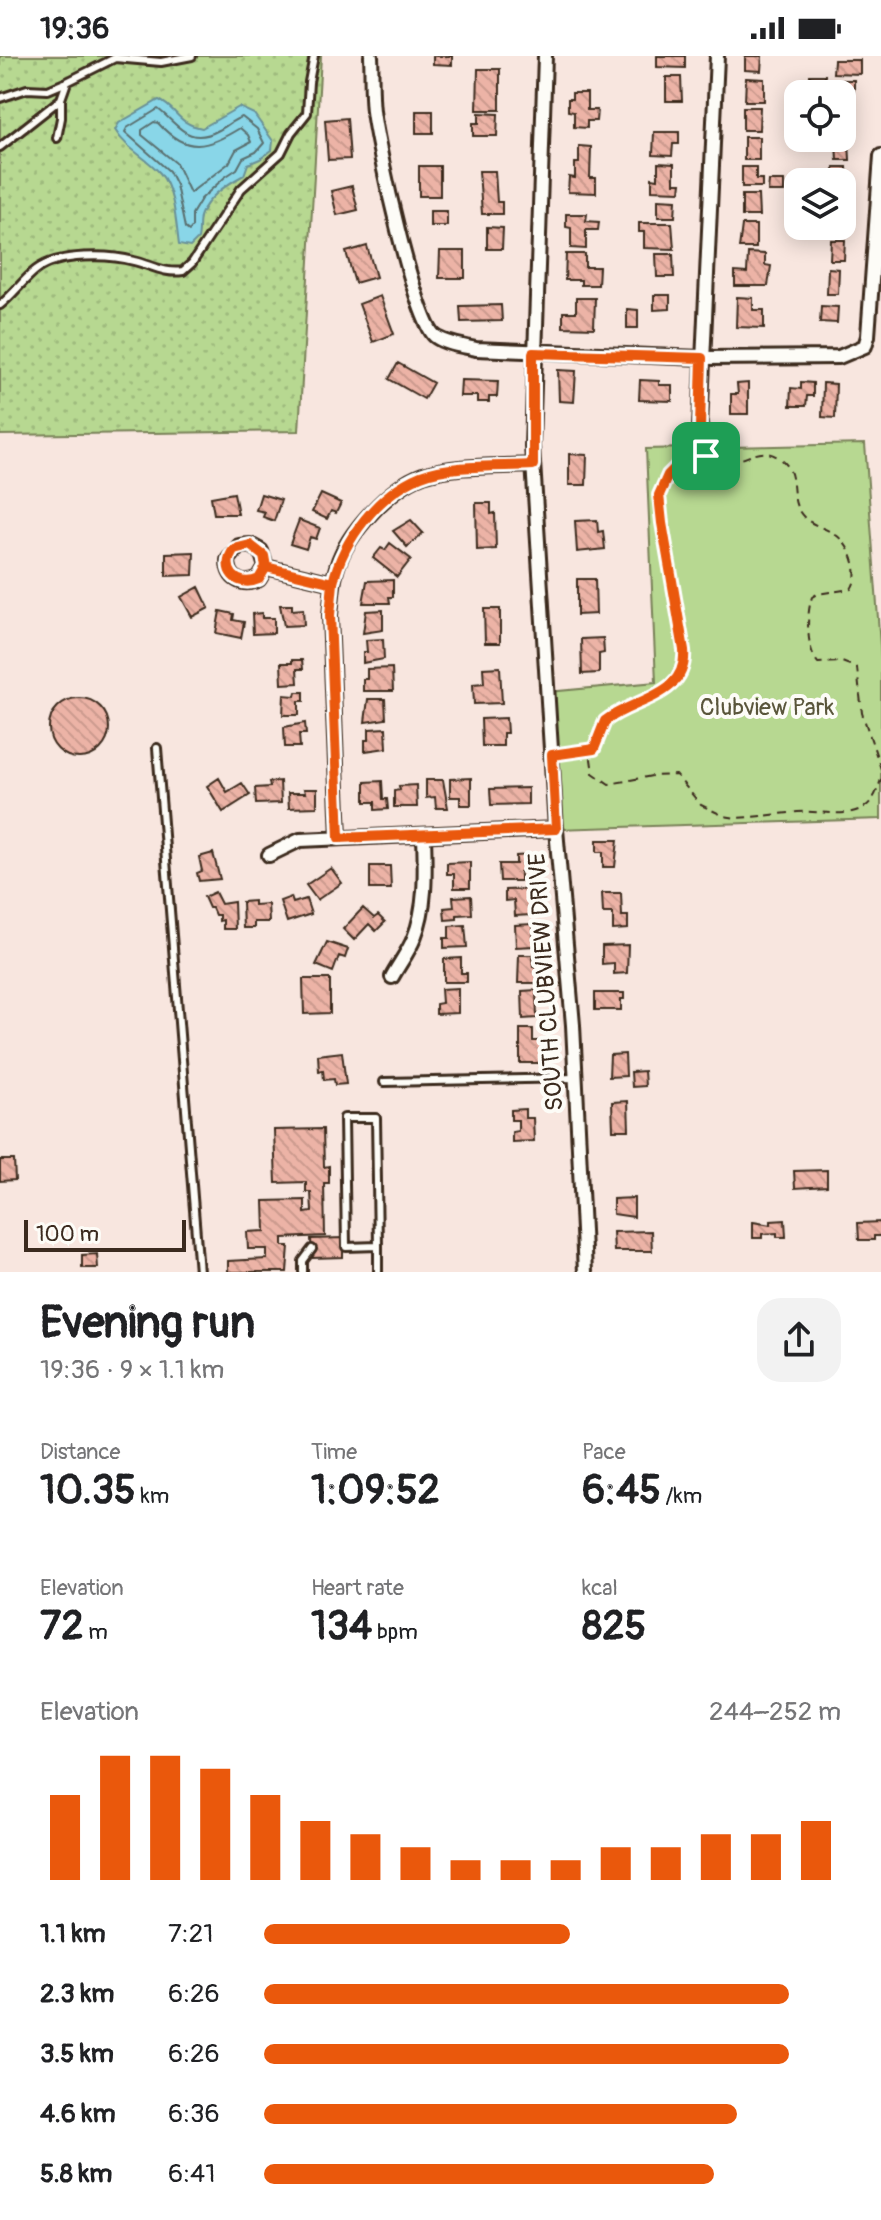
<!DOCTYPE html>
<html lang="en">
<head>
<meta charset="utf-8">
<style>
	:root { --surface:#fff; --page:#f2f2f2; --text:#202124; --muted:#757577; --accent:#ea580c }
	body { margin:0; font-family:Pangolin,sans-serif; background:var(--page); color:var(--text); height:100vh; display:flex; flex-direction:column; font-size:30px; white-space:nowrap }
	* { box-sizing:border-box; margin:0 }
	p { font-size:26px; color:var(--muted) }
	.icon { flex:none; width:44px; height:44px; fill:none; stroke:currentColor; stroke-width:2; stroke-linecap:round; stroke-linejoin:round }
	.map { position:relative; height:1216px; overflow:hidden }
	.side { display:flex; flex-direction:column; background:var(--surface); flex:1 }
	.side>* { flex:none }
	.tools { position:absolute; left:784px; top:24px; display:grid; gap:16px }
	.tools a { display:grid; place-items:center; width:72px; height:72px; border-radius:16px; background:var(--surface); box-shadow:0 4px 20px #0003; font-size:40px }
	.scale { position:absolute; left:24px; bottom:20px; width:162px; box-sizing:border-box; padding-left:8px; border:4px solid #3b2a1e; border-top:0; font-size:22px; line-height:28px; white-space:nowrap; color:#3b2a1e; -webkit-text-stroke:6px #fdfcf7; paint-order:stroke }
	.pin { position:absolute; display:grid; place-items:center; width:68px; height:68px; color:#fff; margin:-34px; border-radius:16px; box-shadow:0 4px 12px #0006 }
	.round { display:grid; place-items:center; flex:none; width:84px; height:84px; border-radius:24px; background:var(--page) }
	.summary { display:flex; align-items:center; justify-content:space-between; height:136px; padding:0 40px }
	h1 { font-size:44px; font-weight:800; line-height:60px }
	.figures { display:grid; grid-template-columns:repeat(3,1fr); gap:12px; height:136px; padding:8px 40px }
	.figures div { display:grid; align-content:center }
	.figures b { font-size:40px; font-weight:800 }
	.figures small { font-size:22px; font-weight:400 }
	.figures p { font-size:22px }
	.chart { height:224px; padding:16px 40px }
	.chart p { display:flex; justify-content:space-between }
	.chart svg { width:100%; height:144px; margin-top:8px; stroke:var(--accent); stroke-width:6 }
	ul { padding:0 40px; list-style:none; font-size:26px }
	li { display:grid; grid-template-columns:128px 96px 1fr; align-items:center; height:60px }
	li i { height:20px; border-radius:10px; background:var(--accent) }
	.status { display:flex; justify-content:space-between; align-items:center; height:56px; padding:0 40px; background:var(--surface); direction:ltr }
	.status svg { height:22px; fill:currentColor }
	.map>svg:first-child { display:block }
	.grass { fill:url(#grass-dots); stroke:#798158; stroke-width:2 }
	.park { fill:#b7d891; stroke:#798158; stroke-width:2 }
	.water { fill:#89d6e8; stroke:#6a9197; stroke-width:2 }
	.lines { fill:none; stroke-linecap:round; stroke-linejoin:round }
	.shore { stroke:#5a6f6f; stroke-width:2 }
	.building { fill:url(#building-back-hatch); stroke:#3b2a1e; stroke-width:2 }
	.lane-casing { stroke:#3b2a1e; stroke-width:12 }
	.street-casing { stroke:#3b2a1e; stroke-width:18 }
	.path { stroke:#3b2a1e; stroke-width:2; stroke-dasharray:8 6; stroke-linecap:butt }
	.lane { stroke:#fdfcf7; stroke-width:6 }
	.street { stroke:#fdfcf7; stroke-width:12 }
	.route-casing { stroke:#fff; stroke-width:16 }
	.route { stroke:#ea580c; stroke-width:10 }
	.labels { text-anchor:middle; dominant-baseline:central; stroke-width:8; stroke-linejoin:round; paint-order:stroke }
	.park-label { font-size:24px; fill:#5a563b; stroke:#fdfcf7 }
	.street-label { font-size:24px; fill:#3b2a1e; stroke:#fdfcf7 }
</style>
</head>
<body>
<div class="status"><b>19:36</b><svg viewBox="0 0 49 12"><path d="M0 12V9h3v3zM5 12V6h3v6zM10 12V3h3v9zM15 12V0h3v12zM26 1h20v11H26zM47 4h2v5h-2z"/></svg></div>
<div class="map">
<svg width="881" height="1216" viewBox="0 0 881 1216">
	<defs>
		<pattern id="grass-dots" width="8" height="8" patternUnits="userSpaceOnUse" patternTransform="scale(2)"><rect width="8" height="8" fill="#b7d891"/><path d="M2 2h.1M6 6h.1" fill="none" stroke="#9eba7d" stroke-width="1.8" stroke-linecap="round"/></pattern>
		<pattern id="building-back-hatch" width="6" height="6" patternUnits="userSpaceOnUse" patternTransform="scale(2)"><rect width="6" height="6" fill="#ecb3a6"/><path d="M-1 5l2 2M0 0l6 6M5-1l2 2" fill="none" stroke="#cb9a8e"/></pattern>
	</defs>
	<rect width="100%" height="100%" fill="#f8e6df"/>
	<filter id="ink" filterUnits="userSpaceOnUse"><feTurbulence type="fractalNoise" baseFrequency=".0125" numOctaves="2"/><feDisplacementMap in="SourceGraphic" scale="16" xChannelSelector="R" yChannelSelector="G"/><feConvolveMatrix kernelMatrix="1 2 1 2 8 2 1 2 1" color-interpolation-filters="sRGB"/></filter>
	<g filter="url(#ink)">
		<path class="grass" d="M0,0H321L299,375L0,379Z"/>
		<path class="park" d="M865,388L881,603V763L556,773L548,636L656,626L646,393Z"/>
		<path class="water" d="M159,44C178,53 176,67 202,72L239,51L254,58L273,85L272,94L260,103L248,108L244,119C229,127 208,141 201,158C198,164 200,175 198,183L190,191L179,189C176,168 175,135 160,117C146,101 126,93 115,74L119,67Z"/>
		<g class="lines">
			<path class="shore" d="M158,53C179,69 188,91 219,74C227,70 234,63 242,61L257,73L264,87L256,96L243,102L237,113L225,121L201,143L192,158V171L189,175L185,172L176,129L169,115L125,76L127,72Z
				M154,66L158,67C187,99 207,92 240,72L248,79L251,86L236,94L229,107L190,137L176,107L142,79V74Z"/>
		</g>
		<path class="building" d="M433,0H452V9L433,8Z
			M657,0H685V12L657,11Z
			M745,0H762L761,15L745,14Z
			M834,4H860V18L833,17Z
			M478,13H500V54H477Z
			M810,19H825V31L810,30Z
			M666,21H681L682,45H666Z
			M746,22L764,23V45H745Z
			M836,24H854V47H842V38H836Z
			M572,37H587V54H597L596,65H587V72L574,71V56L568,55V43H572Z
			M743,51H760L759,74H743Z
			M842,54H853L851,76H842Z
			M416,55H433V77H416Z
			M479,57L498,58L497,80H473V67H479Z
			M347,62L350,103L328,104L325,64Z
			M654,76H679V88H673L672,100L653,99Z
			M744,81H759V104H744Z
			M836,86H849L850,104H837Z
			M579,90L591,91L590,122H596V137L568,136L569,121L575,122V107H579Z
			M658,107L674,108V127H681L680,135L652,134V122L658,123Z
			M419,110H440V140H419Z
			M742,111H756V123H762V131H742Z
			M834,111H847L848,134H842V126H835Z
			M479,115H495L497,146H502V158H482Z
			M769,125H784V136H768Z
			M352,130L358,154L337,159L331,135Z
			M742,139H758L759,160H742Z
			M658,143L676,144L675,161H658Z
			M430,155H447V170H430Z
			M566,158H587L586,165L599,166L598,174H586V193L571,192V172L566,171Z
			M639,167H672L674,193L644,192V176H639Z
			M742,169H756V192H739Z
			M487,171L503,172L502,193H487Z
			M831,184H845L844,204H830Z
			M367,190L376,221L355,227L346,196Z
			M440,195H465V222H439Z
			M748,197L765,198V209L771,210L768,230H735V216L747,217Z
			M566,198H585V211H599L598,229H581V224H565Z
			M656,198H673L674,221H657Z
			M828,212L839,213L838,238H827Z
			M654,239H670V253L654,254Z
			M380,240L394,278L373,286L359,248Z
			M737,241L753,242V254H764V272L736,271Z
			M576,242H595L594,272L563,271V256H576Z
			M501,249L502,265L461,266L460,250Z
			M821,250L838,251L837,267L820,266Z
			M627,253L638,254V272H627Z
			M398,307L433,327L424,343L389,323Z
			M558,314L576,315L574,346L559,345Z
			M461,324L498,325L497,341H489V346H477V340H460Z
			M640,324L659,325V329H672V345L639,344Z
			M801,326L813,327V340H807L806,350H790L791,332L801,333Z
			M748,327V358H731V338H738L737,328Z
			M823,327L836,328L835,362L822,361Z
			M569,398L587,399L586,429H569Z
			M234,437L238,458H214L211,441Z
			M261,438L281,444L274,465L263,461L265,456L256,454Z
			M321,438L341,447L336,457L331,455L327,463L312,456Z
			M476,447H491V458L495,457L496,493L477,494Z
			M299,464L320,472L316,483L310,481L306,493L290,488Z
			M411,464L423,477L407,491L393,475Z
			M597,464L598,476L603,475L605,493L577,496L575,465Z
			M390,487L411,503L397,521L373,502L381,492L385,494Z
			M194,496L193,519L166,520V497Z
			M577,523H595L596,558L577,559Z
			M393,524V541H389L390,547H363L367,525Z
			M199,531L209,552L192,561L181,541Z
			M280,549H292V554L303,553L304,569L284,570Z
			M484,553H500V587H485Z
			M383,554V574L363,577L366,555Z
			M220,555L234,558L233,564L244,566L241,582L216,577Z
			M262,557V562H274V577L253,578L252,558Z
			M603,582L604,597L599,598V617L582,618L581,583Z
			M383,583L384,603L363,607V596H367L366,584Z
			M292,604H302L303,613H297L298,627L282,628L281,607H292Z
			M500,611L502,647L474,648L473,628L484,627L483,612Z
			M392,612L393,635H363V623H367V613Z
			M296,636H304V645H299V659H283L284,639L295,640Z
			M49 672a30 30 0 1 1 60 0a30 30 0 1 1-60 0Z
			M368,643H385L386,663L365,666Z
			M506,662L507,677H503V690H482L481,663Z
			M305,667L306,678H299L300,691H285L284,671Z
			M386,672L387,692L365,695V684H369V673Z
			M219,722L227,736L242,727L250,739L223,756L207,730Z
			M471,722V749H460V741H450V723Z
			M426,724H443L448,752H436L435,741L426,742Z
			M280,725L281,747L256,748L255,732L270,731L269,726Z
			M382,725L383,743H387L388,753L375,754V746H365V726Z
			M416,729L417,751H394V735L400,734L399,730Z
			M528,732V748L491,749L490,733Z
			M304,733H317V751L289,752L288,737H305Z
			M597,784H618L615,811H603V796H597Z
			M213,797L220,823L199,825L197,817L202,815L199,801Z
			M529,799V815L520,816V825H500L499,808H516V800Z
			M470,806V832H454V818H447V807Z
			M370,810H390L391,833H370Z
			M331,812L342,827L317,844L306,829Z
			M530,833L531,859L515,860L514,844L505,845V834Z
			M215,836L221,848L234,846L235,873H223V864L219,865V859H215L212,852H209L204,841Z
			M602,837H621L622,860H628V873L613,874V857H603Z
			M471,840L472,858L457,859V863L445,864L444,852L454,851L453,841Z
			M291,841L293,847L306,843L311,858L287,866L280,845Z
			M254,845V849L268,848L269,866H254V872H243L242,846Z
			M363,852L374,862L378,859L385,866L376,875L369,868L354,884L343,873Z
			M533,868L534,890L516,891L515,869Z
			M465,869L467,891L444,892V882H449V870Z
			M327,886L348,893L345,902L339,900L333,916L316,909Z
			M628,889L627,917L614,918V907L602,908V890Z
			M519,899H532L533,911H537V927H518Z
			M461,902V917H467V926H444V903Z
			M303,923H330V957L304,958Z
			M458,932V957L436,958V948L442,947L441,933Z
			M536,934L537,962L523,963L522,935Z
			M595,937H624V943H621V954H595Z
			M520,973H533V985H543V1007H520Z
			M342,996L346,1028L335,1029L334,1023L324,1024L323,1014L319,1015L318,999Z
			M625,998L626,1020L609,1021L610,999Z
			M644,1015L645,1030L632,1031L631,1016Z
			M628,1045L629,1074H613L612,1046Z
			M525,1053V1062H533L534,1085L512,1086V1076L518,1075V1064H511V1054Z
			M323,1073L324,1111L329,1110V1127H324L325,1180L283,1182V1190H289L287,1216H228V1205L267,1203V1193H248L247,1176L265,1175L264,1145L305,1144V1157L312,1156L311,1136H306V1126L276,1127L274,1074Z
			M0,1104H14L15,1124L0,1125Z
			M827,1114V1130L795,1132L794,1115Z
			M634,1142V1161L613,1158V1143Z
			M785,1164L786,1181H777V1177L762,1178V1182H753V1166L771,1169V1165Z
			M881,1166V1180H874V1184H859L858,1167Z
			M651,1175L652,1195H614L613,1176Z
			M343,1182V1201L312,1202L311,1183Z
			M97,1198L98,1212H82V1199Z"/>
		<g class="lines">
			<defs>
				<path id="lane" d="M0,42L27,33L48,34L67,26
					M57,82L61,62V43
					M0,91L61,43L67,26L115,2L161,6L192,0
					M0,249C13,239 23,224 36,214C58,197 109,198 134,205C151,209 165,218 183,215L192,207L241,133L281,97L291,77L307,57L309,26L314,0
					M157,692L199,1216
					M384,1026L576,1022
					M378,1190L376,1062H344L346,1191L378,1190V1216
					M303,1216V1205L312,1193"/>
				<path id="street" d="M371,0C372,18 371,37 373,55C377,89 415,264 435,280C445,288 464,290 476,293L702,302L839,301L865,290L868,280L881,100
					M545,0L532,390L556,773L573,969L585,1216
					M700,371L717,0
					M266,511L259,523C242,531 228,523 228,504L239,490L250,489L261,495L266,511L333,527
					M339,782L330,559C332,543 332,526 337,511C347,477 390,431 423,419C457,408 498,411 533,409
					M269,799L300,784L556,773
					M392,921C399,908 409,895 414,882C427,850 425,813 424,780"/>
			</defs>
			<use href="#lane" class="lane-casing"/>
			<use href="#street" class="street-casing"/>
			<path class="path" d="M705,379L706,400
				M564,697L593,693
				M881,713L862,657L857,612L842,606L818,607C806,592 806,559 812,541L817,538L851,533C862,517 851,490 836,479C821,469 805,469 797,451C790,434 798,414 779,402C762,390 751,402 733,405C722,407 713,400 704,401C677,405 659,423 659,450L684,594C688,641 634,642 605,665L591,703L593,717L609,728L652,720L676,719L701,749L724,760L736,762C757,761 778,758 798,756C819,754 848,763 866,750C874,744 878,733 881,723"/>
			<use href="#lane" class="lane"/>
			<use href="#street" class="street"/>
		</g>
	</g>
	<g class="lines" filter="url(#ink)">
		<defs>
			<path id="route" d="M706,400L707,381L700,371L702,302L533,297V409C500,411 452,408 421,420C379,437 343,483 333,527L266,511L264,500L250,489L234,493C219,513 237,533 259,523L266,511L333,527L330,559L339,782L556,773L552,699L594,693L605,665C634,642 688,641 684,594L662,467L659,439L668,419L676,411L706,400"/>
		</defs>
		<use href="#route" class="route-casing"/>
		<use href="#route" class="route"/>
	</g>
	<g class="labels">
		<g class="park-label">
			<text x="767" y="651">Clubview Park</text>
		</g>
		<g class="street-label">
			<text transform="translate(546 926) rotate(-94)">SOUTH CLUBVIEW DRIVE</text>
		</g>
	</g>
</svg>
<div class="tools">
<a><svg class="icon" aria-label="locate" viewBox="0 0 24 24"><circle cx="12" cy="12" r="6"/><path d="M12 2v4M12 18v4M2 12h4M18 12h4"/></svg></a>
<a><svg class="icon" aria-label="layers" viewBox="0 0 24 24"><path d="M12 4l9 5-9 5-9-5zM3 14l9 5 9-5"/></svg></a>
</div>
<div class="scale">100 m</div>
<div class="pin" style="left:706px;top:400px;background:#1e9e55"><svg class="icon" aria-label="arrive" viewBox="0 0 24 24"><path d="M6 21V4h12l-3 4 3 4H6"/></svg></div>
</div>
<section class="side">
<div class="summary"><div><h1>Evening run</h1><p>19:36 · 9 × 1.1 km</p></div><a class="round"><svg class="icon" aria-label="share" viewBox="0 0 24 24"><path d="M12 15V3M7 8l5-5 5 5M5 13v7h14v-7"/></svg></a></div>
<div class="figures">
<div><p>Distance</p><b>10.35<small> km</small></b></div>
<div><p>Time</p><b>1:09:52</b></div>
<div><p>Pace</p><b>6:45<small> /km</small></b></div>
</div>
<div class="figures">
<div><p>Elevation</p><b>72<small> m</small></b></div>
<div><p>Heart rate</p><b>134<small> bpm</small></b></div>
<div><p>kcal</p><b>825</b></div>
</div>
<div class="chart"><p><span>Elevation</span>244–252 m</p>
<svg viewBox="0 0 160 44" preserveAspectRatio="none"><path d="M5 44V18M15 44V6M25 44V6M35 44V10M45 44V18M55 44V26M65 44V30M75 44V34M85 44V38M95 44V38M105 44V38M115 44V34M125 44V34M135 44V30M145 44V30M155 44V26"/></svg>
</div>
<ul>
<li><b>1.1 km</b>7:21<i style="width:53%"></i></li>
<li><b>2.3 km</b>6:26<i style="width:91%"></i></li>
<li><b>3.5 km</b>6:26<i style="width:91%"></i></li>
<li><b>4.6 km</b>6:36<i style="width:82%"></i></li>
<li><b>5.8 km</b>6:41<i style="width:78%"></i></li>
</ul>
</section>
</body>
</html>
